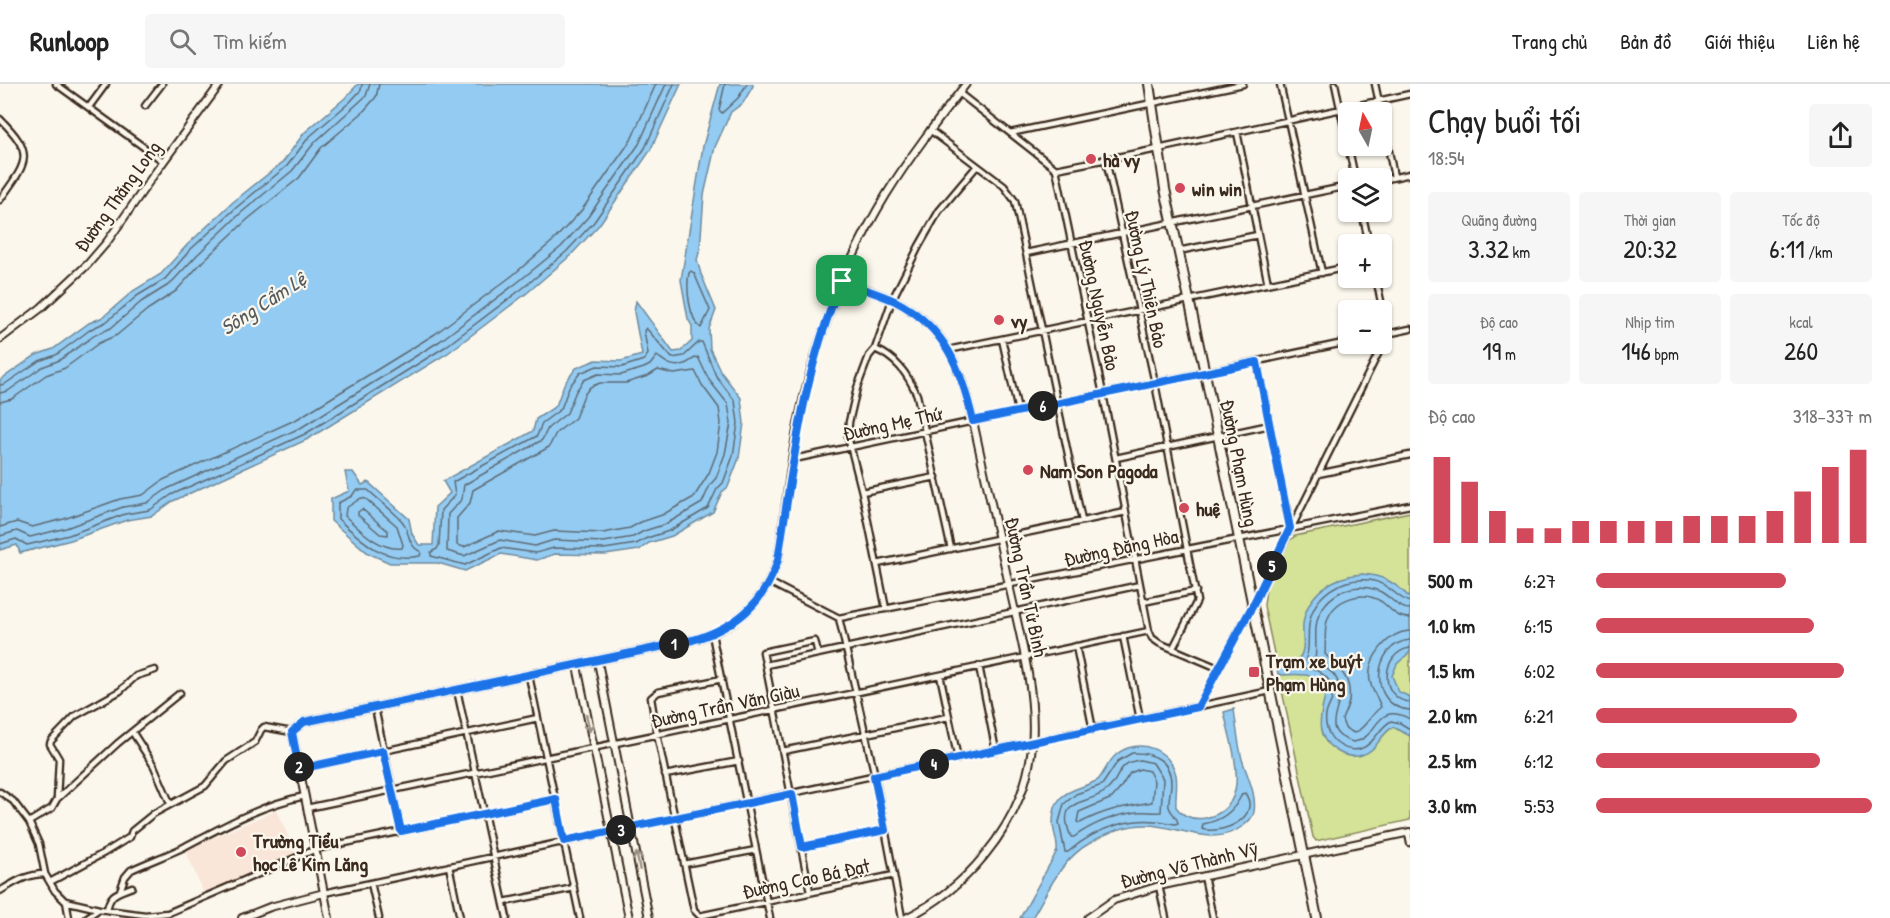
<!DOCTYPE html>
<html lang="vi">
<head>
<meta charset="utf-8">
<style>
	:root { --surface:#fff; --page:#f6f6f6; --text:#222; --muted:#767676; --line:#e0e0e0; --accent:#d1495b }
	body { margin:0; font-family:"Patrick Hand",sans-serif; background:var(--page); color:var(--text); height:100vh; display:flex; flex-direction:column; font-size:22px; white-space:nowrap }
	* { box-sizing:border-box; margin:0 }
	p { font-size:20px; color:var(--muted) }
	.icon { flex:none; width:33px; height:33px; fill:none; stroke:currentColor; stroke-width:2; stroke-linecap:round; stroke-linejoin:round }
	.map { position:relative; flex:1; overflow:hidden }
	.details { display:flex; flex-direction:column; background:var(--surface); width:480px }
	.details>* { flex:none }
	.needle { width:39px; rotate:351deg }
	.controls { position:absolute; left:1338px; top:18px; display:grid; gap:12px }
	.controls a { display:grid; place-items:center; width:54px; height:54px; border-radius:6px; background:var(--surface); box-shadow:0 2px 4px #0004; font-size:30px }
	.pin { position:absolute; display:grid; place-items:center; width:51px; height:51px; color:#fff; margin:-26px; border-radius:12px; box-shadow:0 3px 9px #0006 }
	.km { position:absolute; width:30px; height:30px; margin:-15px; border-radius:50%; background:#222; color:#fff; font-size:16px; line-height:30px; text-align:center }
	.round { display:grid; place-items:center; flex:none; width:63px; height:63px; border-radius:6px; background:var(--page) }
	.summary { display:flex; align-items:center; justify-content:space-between; height:102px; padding:0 18px }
	h1 { font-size:33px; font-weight:600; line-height:45px }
	.metrics { display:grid; grid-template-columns:repeat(3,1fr); gap:9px; height:102px; padding:6px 18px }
	.metrics div { display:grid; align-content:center; border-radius:6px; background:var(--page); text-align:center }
	.metrics b { font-size:26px; font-weight:600 }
	.metrics small { font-size:16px; font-weight:400 }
	.metrics p { font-size:16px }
	.chart { height:168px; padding:12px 18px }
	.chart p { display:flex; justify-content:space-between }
	.chart svg { width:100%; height:108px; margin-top:6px; stroke:var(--accent); stroke-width:6 }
	ul { padding:0 18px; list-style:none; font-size:20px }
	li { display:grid; grid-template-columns:96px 72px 1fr; align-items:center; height:45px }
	li i { height:15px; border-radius:8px; background:var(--accent) }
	header { display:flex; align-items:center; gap:36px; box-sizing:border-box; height:84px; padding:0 30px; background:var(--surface); border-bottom:2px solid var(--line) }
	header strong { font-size:28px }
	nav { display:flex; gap:33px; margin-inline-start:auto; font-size:21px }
	.search { width:420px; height:54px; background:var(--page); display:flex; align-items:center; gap:15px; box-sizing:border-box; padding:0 21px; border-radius:6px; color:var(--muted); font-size:22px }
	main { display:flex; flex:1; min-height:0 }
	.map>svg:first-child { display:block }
	.built { fill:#fae6d9 }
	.green { fill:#d4e397; stroke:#88865a; stroke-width:1.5 }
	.water { fill:#93cbf2; stroke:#708b9d; stroke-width:1.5 }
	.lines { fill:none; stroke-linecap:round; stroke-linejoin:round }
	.shore { stroke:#5e6a73; stroke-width:1.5 }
	.minor-casing { stroke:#3b2a1e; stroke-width:9 }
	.tertiary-casing { stroke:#3b2a1e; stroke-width:10 }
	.primary-casing { stroke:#3b2a1e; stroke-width:12 }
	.minor { stroke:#fbf7ec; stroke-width:4.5 }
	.tertiary { stroke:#fbf7ec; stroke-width:6 }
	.primary { stroke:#fbf7ec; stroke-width:8 }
	.oneway { stroke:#9b9085 }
	.route-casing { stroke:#fff; stroke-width:12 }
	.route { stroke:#1a73e8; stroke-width:8 }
	.poi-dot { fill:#d1495b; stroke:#fbf7ec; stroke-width:2 }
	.labels { text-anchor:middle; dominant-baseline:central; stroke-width:4.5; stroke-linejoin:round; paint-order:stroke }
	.poi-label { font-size:20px; font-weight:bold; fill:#3b2a1e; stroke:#fbf7ec; text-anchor:start }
	.street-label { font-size:20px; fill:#3b2a1e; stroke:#fbf7ec }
	.water-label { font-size:21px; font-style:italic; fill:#555a5e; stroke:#fbf7ec }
</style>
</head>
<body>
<header>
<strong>Runloop</strong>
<div class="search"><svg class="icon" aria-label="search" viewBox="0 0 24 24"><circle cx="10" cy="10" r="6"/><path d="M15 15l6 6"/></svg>Tìm kiếm</div>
<nav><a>Trang chủ</a><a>Bản đồ</a><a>Giới thiệu</a><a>Liên hệ</a></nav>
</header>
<main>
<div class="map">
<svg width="1410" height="834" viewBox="0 0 1410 834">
	<rect width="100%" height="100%" fill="#fbf7ec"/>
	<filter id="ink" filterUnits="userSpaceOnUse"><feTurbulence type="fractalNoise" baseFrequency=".0167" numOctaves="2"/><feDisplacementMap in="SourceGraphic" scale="12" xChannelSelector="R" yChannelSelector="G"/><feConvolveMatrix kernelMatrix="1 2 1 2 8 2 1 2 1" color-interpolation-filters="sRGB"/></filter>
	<g filter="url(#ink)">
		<path class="built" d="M277,726L296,771L204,810L185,766Z"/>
		<path class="green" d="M1410,428V736L1316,757L1313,753L1264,522L1266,503L1271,491L1288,458L1295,452Z"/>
		<path class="water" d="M358,0H681L650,67L599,141L570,172L527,209L448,269L308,355L173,417L152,432L127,436L71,456L20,469L17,461L0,466V296L36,271L53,265L89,239L103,233L133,207L161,190L187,161L233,118L283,78L304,49L345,14Z
			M720,0H753V2L743,19L731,28L715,63L704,111L700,165L697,176L701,190L716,226L709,245L710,265L721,288L741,314L744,339L739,374L728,403L722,408L713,428L672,452L649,459L639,466L605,471L555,470L537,476L501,470L465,487L438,479H390L368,469L331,437V415L349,407L345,388H353L362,401L368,398L409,435L412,450L419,461H433L435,423L450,409L443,397L533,347L536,335L556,322L564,300L576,284L596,276L621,277L642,271L634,228L636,217L673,268L681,267L692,257V242L688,235L681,196L703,62Z
			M1362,490C1382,491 1396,499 1410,514V568L1397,580L1392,592L1399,608L1410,613V652L1393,643C1380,650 1378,666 1362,671C1353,674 1343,671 1335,666C1291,636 1368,585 1283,591L1278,590L1277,585C1282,582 1296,579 1300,573C1306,564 1302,551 1303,540C1307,509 1333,492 1362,490Z
			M1234,625C1236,642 1238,659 1242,675C1247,692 1257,710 1254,728C1253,734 1248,738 1243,742C1212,765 1179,741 1146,741C1127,741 1106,749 1090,759C1060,776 1049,806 1032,834H1020L1057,767C1058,757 1053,748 1053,739C1053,704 1076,708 1098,696C1105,688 1108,677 1117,670C1138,653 1170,665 1176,691C1178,701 1175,712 1176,723C1183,733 1192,736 1205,734C1256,724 1231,662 1224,628Z"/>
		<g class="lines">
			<path class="shore" d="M725,0L719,26L722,29L738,14L747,0
				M691,187L694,189L710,226L701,244C689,235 686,204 689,189Z
				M646,244L672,274L684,272L699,258H702L716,292L735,317L738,339L733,372L723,399L717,405L708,424L669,447L647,454L636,460L604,465L554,464L536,469L501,464L465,481L431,472V468L437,465L439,461L441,426L455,411L453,398L537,352L542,339L561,325L569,303L580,289L597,282L622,283L644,276L648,270L644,247Z
				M657,272C666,278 672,285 685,280C690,278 693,274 698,273L709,296L728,320L731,339L725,370L716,394L710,401L702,419L666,440L644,447L633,453L604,458L554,456L535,462L500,456L464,472L447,467L448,430L462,415L464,401L542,356L548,344L567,329L576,307L584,296L598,290L621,291L644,284L650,281Z
				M658,286L674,290L695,287L702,301L719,324L721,339L717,368L709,389L694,413L662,431L641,438L630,444L603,449L554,447L535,452L499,447L464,463L457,461V434L470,419L473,406L549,363L556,349L575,334L584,311L590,303L600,299H626L648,292Z
				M0,301L5,300L39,277L56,271L91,245L106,238L137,212L165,195L191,165L237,123L287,82L309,53L350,18L361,6L362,0
				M0,309L8,307L42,283L60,276L95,251L111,244L141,218L170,200L197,171L242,128L292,87L315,58L366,12L370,0
				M0,318L12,315L46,291L65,284L99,259L117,251L147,226L176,207L203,177L248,135L299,94L321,64L362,29L376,13L379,0
				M356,406H368C375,413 401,433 404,440C410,451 408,462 421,468L420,472C384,479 363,458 338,435V419L352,412Z
				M361,414L366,415L397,442L403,461L402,464C380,467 360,446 345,432L346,424Z
				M362,425L388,447V451L380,450L358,431V428Z
				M0,443L17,438L32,443L64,435L120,415L143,411L163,396L297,335L435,250L513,191L554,156L581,127L631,56L656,0
				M0,452L17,447L30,453L66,444L123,423L147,419L167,405L302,343L440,257L518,198L561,163L588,133L639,60L666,0
				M0,460L16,455L27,461L69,451L125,430L150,426L171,411L305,350L445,263L523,204L566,168L594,138L645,64L674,0
				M1410,518C1399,516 1389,499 1370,496C1341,493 1314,510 1309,540C1307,557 1311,565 1303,581L1304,584C1320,584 1336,597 1332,614C1332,618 1328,623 1327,627C1323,639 1328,653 1338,660C1345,665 1353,667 1360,665C1375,660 1378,644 1391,637L1400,639L1410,645
				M1410,525C1397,525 1391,512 1379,507C1352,495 1319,513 1316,543C1315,554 1317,564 1315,575C1324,586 1335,585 1339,602C1345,624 1316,647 1353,658C1380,655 1373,616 1410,635
				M1410,534C1396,534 1392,526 1382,518C1362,505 1334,515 1327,537C1324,548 1326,559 1325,570C1339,585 1352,593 1349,617C1348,623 1344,629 1342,636L1345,644L1354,649C1365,645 1371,630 1381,623C1378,614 1372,607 1370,597C1366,575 1388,548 1410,547
				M1410,556C1372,559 1367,623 1410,626
				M1410,564C1381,568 1378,615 1410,618
				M1132,669C1152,668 1171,676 1171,699C1171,707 1168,715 1169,723C1171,729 1177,733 1178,739L1175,740C1136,730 1098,742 1068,768H1065L1059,738L1064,720L1076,710L1102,701L1118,677Z
				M1140,676L1153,679L1163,695L1161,728C1154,729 1145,727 1137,728C1115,731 1092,740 1074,753H1071C1054,712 1088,722 1107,706C1121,695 1116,678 1140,676Z
				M1140,685L1149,687L1154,697L1152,718C1123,723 1107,725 1080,739L1077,738L1079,728L1112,714L1119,706L1130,689Z
				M1245,709C1262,734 1222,751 1202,745L1203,740C1221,737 1234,728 1242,710Z"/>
			<defs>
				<path id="minor" d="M56,0L163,77
					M1280,0L1322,189
					M1335,0L1355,94
					M1375,0L1381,28
					M959,9L1056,85L1103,310L1149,547L1152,554L1159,559L1218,584
					M145,22L162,0
					M89,23L106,0
					M1382,32L1394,93
					M0,35C36,71 27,78 0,116
					M930,46L1004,102L1015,117L1082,437
					M1237,48L1268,200
					M1010,49L1243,0
					M1106,76L1155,299L1197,517L1173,564
					M1056,85L1158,65L1410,10
					M1382,96L1410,90
					M1362,128L1369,160
					M1178,167L1258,151
					M1026,169L1348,102
					M1382,251L1410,245
					M1002,255L1018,327
					M875,265C896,274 907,289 917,311L951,465
					M948,266L1348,183
					M1257,278L1290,443
					M1116,374L1270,341
					M794,375L1348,258
					M1318,390L1410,371
					M862,408L936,393
					M877,480L1126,428
					M769,498L839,534L875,692L902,834
					M1143,518L1196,507
					M886,525L862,408L848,353L849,338L857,304L869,272L875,265L892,216L919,162L939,127L977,82
					M839,534L1410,421
					M712,550L770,834
					M1123,552L1140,635
					M1076,562L1093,646
					M766,581L1140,501
					M979,582L996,667
					M940,591L958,675
					M529,592L580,834
					M722,595L658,608L651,614L657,650L694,826L700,832L704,831L894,791
					M457,606L507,834
					M1198,623L1253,521L1388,250L1376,194
					M375,624L401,747
					M133,649L154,682L170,719
					M783,667L948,633
					M299,685L538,634
					M665,691L739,677
					M0,708L13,717L29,738L39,760L45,790L55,807L65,817L99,825L145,831L168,829L316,765L556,715
					M57,715L118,659L180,609
					M307,724L1149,547
					M29,738L52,724L57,715L59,675L50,660L51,657L75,632L120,607L136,592L155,586
					M1408,748L1410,759
					M802,763L885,746
					M684,780L756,766
					M449,782L460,834
					M1204,792L1213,834
					M50,798L104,769L130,753L132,747L153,730L205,702L226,677L255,658L261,646L264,643L292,648
					M371,799L379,834
					M1159,802L1166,834
					M0,807C15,798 27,790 45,790
					M120,807L125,793L131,786C148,778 165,772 182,764C222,743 260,721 305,712
					M810,808L763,568L815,557L818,570
					M324,809L1270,607
					M66,817L69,834
					M504,818L574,804
					M107,826C110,809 117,809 132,803
					M86,834L99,825"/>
				<path id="tertiary" d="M842,197C860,203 878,209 895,217C946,242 961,285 973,337C985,392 997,446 1009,501C1032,604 1058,682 984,772C962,799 937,819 906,834
					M0,255L41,224L88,180L107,158L155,89L220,0
					M598,578L649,834
					M577,582L629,834
					M242,834L270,823L324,809
					M329,834L292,648L304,638L693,556C736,544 764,519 778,476C787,418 792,357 807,300C825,234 850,170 886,111C910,72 938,36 966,0
					M1088,834L1114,816L1159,802L1410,748"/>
				<path id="primary" d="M1149,0L1165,105L1205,289L1317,834"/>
			</defs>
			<use href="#minor" class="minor-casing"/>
			<use href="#tertiary" class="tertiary-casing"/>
			<use href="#primary" class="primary-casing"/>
			<use href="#minor" class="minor"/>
			<use href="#tertiary" class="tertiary"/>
			<use href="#primary" class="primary"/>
		</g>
		<defs><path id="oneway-shaft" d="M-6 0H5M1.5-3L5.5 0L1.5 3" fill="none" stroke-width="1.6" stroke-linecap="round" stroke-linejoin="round" transform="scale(1.5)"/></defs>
		<g class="oneway">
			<use href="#oneway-shaft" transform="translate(588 639) rotate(78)"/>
			<use href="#oneway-shaft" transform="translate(638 777) rotate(-101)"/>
		</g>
	</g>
	<g class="lines" filter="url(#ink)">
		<defs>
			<path id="route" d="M842,197C859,204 878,209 895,217C946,243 961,285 973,337L1257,278L1290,444L1253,521L1198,623L874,692L885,746L802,763L792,710L564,757L556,715L401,747L383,667L299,685L292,648L304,638L693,556C736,543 764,520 778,476C793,381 803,286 842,197Z"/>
		</defs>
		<use href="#route" class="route-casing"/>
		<use href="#route" class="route"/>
	</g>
	<g class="poi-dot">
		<circle cx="1091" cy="75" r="6"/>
		<circle cx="1180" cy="104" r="6"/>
		<circle cx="999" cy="236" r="6"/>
		<circle cx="1028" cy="386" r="6"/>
		<circle cx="1184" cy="424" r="6"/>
		<rect x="1248" y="582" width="12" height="12" rx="3"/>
		<circle cx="241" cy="768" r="6"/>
	</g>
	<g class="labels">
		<g class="poi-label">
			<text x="1103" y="75">hà vy</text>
			<text x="1192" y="104">win win</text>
			<text x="1011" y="236">vy</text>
			<text x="1040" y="386">Nam Son Pagoda</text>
			<text x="1196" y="424">huệ</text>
			<text x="1266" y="576">Trạm xe buýt<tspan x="1266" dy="23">Phạm Hùng</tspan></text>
			<text x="253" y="756">Trường Tiểu<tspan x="253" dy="23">học Lê Kim Lăng</tspan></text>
		</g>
		<g class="street-label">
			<text transform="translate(117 112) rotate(-54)">Đường Thăng Long</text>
			<text transform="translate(1147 195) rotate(78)">Đường Lý Thiên Bảo</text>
			<text transform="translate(1100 221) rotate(78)">Đường Nguyễn Bảo</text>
			<text transform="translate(892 339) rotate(-12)">Đường Mẹ Thứ</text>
			<text transform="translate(1240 379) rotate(79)">Đường Phạm Hùng</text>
			<text transform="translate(1121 463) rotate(-12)">Đường Đặng Hòa</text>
			<text transform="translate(1027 503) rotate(78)">Đường Trần Tử Bình</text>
			<text transform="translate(725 621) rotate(-12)">Đường Trần Văn Giàu</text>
			<text transform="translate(1189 780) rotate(-14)">Đường Võ Thành Vỹ</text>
			<text transform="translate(806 794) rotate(-12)">Đường Cao Bá Đạt</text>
		</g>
		<g class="water-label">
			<text transform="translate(263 219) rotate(-33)">Sông Cẩm Lệ</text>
		</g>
	</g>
</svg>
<div class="controls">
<a><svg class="needle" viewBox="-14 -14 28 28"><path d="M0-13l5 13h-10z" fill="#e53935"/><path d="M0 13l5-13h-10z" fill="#767676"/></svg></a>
<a><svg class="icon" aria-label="layers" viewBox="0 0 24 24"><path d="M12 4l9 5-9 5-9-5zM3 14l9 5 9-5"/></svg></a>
<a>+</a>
<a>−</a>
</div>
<div class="pin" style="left:842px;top:197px;background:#1e9e55"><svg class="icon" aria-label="arrive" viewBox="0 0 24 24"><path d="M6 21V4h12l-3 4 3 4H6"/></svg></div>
<b class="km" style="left:674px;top:560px">1</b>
<b class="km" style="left:299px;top:683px">2</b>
<b class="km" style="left:621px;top:746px">3</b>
<b class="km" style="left:934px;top:680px">4</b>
<b class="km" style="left:1272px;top:482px">5</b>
<b class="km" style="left:1043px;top:322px">6</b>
</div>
<section class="details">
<div class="summary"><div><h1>Chạy buổi tối</h1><p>18:54</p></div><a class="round"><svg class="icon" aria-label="share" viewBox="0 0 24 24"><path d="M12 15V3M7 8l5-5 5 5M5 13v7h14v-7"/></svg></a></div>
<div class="metrics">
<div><p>Quãng đường</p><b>3.32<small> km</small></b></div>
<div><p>Thời gian</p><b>20:32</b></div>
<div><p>Tốc độ</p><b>6:11<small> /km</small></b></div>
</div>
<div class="metrics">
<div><p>Độ cao</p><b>19<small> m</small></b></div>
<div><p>Nhịp tim</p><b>146<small> bpm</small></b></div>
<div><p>kcal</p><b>260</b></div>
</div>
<div class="chart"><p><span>Độ cao</span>318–337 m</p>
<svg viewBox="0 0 160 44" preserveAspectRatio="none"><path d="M5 44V9M15 44V19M25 44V31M35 44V38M45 44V38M55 44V35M65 44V35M75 44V35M85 44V35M95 44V33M105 44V33M115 44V33M125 44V31M135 44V23M145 44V13M155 44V6"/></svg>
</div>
<ul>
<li><b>500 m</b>6:27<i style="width:69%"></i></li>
<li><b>1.0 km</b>6:15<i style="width:79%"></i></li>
<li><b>1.5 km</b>6:02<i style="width:90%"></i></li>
<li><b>2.0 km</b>6:21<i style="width:73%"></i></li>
<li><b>2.5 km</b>6:12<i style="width:81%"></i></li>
<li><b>3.0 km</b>5:53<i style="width:100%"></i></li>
</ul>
</section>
</main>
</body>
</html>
